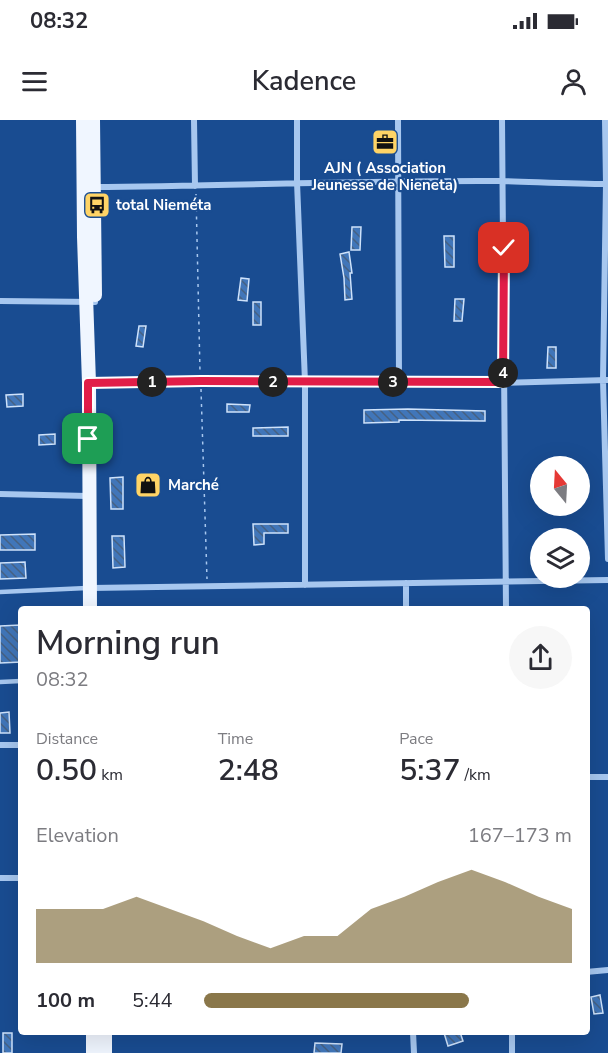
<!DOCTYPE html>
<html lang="en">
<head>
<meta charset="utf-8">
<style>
	:root { --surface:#fff; --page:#f7f7f7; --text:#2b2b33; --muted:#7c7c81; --accent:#8a774a }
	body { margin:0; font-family:"Nunito Sans",sans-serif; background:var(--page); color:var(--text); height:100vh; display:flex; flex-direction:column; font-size:22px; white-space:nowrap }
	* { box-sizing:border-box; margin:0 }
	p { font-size:20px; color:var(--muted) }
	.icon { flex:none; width:33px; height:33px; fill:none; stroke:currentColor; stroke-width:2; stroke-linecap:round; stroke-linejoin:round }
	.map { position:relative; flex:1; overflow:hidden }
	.side { position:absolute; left:18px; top:486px; width:572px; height:429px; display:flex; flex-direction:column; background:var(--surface); border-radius:6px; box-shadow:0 6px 24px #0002 }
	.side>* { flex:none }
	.needle { width:39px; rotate:342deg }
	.buttons { position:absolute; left:530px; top:336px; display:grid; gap:12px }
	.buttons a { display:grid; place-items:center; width:60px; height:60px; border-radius:50%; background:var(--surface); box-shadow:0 6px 24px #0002; font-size:30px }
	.pin { position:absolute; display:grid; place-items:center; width:51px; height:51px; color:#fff; margin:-26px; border-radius:12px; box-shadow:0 3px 9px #0006 }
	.km { position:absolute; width:30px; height:30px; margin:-15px; border-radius:50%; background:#222; color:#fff; font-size:16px; line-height:30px; text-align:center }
	.round { display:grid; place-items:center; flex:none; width:63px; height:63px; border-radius:32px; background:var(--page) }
	.overview { display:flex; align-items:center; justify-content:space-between; height:102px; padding:0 18px }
	h1 { font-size:33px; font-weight:600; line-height:45px }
	.stats { display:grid; grid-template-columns:repeat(3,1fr); gap:9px; height:102px; padding:6px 18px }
	.stats div { display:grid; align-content:center }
	.stats b { font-size:30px; font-weight:600 }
	.stats small { font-size:16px; font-weight:400 }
	.stats p { font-size:16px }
	.chart { height:168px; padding:12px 18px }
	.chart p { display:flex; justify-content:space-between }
	.chart svg { width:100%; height:108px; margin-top:6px; fill:var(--accent); opacity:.7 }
	ul { padding:0 18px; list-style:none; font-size:20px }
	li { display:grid; grid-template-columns:96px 72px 1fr; align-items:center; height:45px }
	li i { height:15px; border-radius:8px; background:var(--accent) }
	.status { display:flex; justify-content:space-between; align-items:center; height:42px; padding:0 30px; background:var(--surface); direction:ltr }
	.status svg { height:16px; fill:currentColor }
	header { display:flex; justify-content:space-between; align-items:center; height:78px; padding:0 18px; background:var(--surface); font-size:27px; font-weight:600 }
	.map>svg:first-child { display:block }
	.building { fill:url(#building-back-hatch); stroke:#cee2fb; stroke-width:1.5 }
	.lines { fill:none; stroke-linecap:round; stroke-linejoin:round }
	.path { stroke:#a7c7ef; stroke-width:1.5; stroke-dasharray:3 4.5; stroke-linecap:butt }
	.service { stroke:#a7c7ef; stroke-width:4.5 }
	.minor { stroke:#a7c7ef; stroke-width:6 }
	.primary { stroke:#f0f6ff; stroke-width:14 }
	.route-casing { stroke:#fff; stroke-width:12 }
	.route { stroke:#e11d48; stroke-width:8 }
	.labels { text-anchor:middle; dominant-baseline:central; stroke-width:4.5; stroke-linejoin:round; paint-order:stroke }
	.poi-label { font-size:15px; font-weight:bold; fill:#fff; stroke:#194c91; text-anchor:start }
</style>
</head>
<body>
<div class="status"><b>08:32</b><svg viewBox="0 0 49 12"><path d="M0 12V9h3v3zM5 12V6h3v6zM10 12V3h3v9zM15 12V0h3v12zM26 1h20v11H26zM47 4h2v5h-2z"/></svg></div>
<header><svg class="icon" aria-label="menu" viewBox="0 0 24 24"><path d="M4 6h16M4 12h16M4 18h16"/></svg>Kadence<svg class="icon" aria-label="person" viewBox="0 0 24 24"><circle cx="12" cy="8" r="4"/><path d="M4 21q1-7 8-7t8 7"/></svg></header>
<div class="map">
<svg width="608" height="933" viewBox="0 0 608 933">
	<defs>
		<pattern id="building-back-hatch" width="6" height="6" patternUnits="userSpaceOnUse" patternTransform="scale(1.5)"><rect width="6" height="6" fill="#4176b9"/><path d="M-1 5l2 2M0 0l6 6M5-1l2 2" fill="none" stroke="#466182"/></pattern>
	</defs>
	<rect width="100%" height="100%" fill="#194c91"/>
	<path class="building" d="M352,107H361L360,130H351Z
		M444,116H454V147H445Z
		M349,132L352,153H350L352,179L345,180L344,158L340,134Z
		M241,158L249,159L247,181L238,180Z
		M455,179H464L462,201H454Z
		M253,182H261V205H253Z
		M139,206H146L143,227L136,226Z
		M548,227H556V248H547Z
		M23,274V286L7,287L6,275Z
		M227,284L250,285L249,292H227Z
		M408,289L485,291V301L399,300V302L364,303V290Z
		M288,307V316H253V308Z
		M55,314V324L39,325V315Z
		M123,357V389H111L110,358Z
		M253,404H288V413H264V424L254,425Z
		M35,414V430H0V415Z
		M112,416H124L125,447L113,448Z
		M25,442L26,458L0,459V443Z
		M20,505L21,542L0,543V506Z
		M9,592L10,613H0V593Z
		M600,875L603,893L594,894L591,877Z
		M447,912H460L463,921L448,926L444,913Z
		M3,913H12V933H3Z
		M315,923L342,924L341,933H314Z"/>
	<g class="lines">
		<path class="path" d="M196,74L200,252
			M201,269L207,459"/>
		<path class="service" d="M0,472L87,468
			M0,562L21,561"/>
		<path class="minor" d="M194,0L195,66
			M297,0V62L305,262V465
			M398,0L399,262
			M502,0L506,489
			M605,0L606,64L603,260L608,439
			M93,67C230,66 367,60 503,61C538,62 573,64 608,64
			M0,181L95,182
			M89,263L201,261L503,263L608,260
			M0,374L88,376
			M91,468L608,460
			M406,489V463
			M0,625H21
			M586,657H608
			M0,758H21
			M586,852L608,850
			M413,912L414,933
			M512,912V933"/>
		<path class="primary" d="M83,0L84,117L89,263L90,489
			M93,0L95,175
			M93,912V933
			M105,912V933"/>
	</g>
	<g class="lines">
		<defs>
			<path id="route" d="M88,319V263L201,261L503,262L504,128"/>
		</defs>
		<use href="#route" class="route-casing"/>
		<use href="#route" class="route"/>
	</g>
	<defs>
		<symbol id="office-square" viewBox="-11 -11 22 22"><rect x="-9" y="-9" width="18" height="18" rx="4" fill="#ffd466" stroke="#194c91"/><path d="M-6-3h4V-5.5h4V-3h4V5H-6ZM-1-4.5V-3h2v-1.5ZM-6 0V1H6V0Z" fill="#111"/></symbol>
		<symbol id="bus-square" viewBox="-11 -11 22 22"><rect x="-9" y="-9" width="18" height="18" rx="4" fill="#ffd466" stroke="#194c91"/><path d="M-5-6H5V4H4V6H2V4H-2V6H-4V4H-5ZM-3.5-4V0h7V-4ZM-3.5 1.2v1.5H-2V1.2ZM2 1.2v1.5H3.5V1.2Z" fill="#111"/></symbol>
		<symbol id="shop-square" viewBox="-11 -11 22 22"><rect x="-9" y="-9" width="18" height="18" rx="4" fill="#ffd466" stroke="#194c91"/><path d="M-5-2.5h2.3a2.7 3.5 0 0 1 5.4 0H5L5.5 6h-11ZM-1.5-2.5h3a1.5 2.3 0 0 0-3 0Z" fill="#111"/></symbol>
	</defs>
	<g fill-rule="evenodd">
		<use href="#office-square" x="370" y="7" width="30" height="30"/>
		<use href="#bus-square" x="82" y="70" width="30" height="30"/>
		<use href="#shop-square" x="133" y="350" width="30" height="30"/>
	</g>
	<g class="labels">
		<g class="poi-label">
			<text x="385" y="48" text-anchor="middle">AJN ( Association<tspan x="385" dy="17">Jeunesse de Nieneta)</tspan></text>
			<text x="116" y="85">total Nieméta</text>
			<text x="168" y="365">Marché</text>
		</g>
	</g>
</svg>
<div class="buttons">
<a><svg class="needle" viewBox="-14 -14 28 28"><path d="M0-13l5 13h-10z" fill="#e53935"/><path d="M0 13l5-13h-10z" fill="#7c7c81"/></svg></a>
<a><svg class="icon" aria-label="layers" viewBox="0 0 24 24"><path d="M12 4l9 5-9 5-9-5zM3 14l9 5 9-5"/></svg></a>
</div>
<div class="pin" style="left:88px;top:319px;background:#1e9e55"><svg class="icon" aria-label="arrive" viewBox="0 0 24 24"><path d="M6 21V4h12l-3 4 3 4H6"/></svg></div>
<div class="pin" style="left:504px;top:128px;background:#d93025"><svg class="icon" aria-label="check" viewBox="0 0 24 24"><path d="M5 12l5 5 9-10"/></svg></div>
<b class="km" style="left:152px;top:262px">1</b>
<b class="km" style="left:273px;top:262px">2</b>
<b class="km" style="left:393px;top:262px">3</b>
<b class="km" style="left:503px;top:253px">4</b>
<section class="side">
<div class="overview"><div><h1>Morning run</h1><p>08:32</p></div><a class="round"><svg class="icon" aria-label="share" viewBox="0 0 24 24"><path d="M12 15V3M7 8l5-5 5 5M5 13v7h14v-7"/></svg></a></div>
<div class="stats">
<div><p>Distance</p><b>0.50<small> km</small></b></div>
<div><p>Time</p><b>2:48</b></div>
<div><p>Pace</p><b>5:37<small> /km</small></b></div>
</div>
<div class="chart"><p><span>Elevation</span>167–173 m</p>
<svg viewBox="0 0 160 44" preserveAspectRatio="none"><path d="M0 44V22L10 22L20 22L30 17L40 22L50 27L60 33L70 38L80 33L90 33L100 22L110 17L120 11L130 6L140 11L150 17L160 22V44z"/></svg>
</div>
<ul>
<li><b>100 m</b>5:44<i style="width:72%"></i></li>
</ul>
</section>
</div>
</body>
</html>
